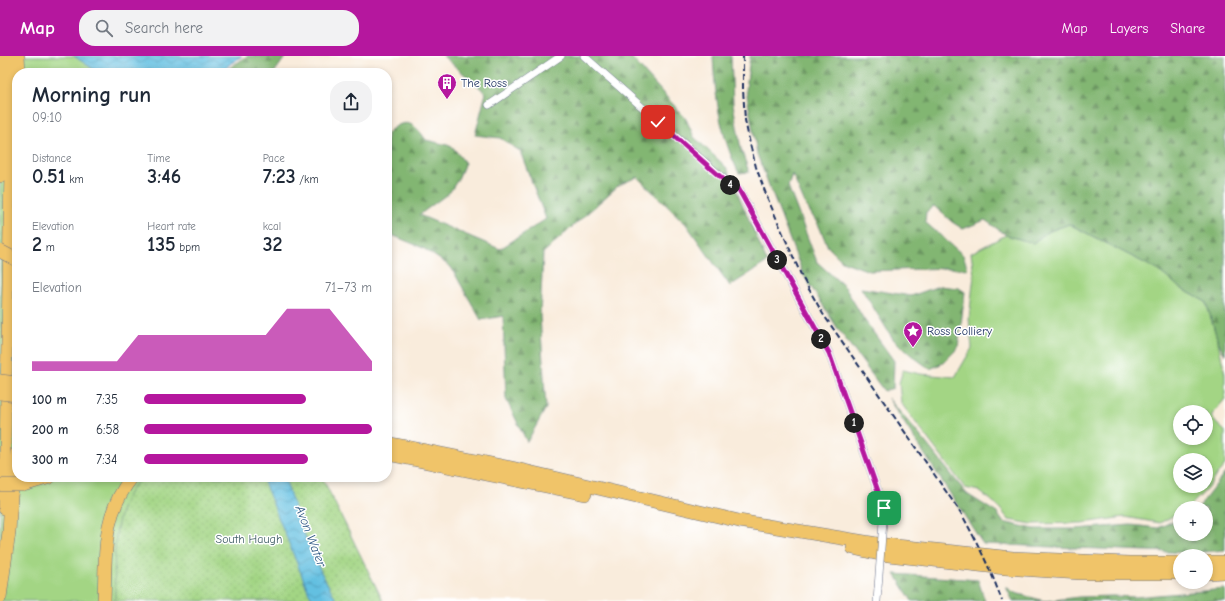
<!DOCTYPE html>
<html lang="en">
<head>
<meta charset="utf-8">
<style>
	:root { --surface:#fff; --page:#f2f2f3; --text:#1f2937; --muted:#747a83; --accent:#b5179e }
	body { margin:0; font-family:"Comic Neue",sans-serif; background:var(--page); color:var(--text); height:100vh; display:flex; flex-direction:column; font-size:15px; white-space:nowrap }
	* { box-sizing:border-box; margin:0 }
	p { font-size:13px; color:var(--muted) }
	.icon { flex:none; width:22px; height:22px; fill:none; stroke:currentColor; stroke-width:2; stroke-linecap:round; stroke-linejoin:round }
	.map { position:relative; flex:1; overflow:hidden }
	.sheet { position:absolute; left:12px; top:12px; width:380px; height:414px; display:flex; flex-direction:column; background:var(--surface); border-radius:16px; box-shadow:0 2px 6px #0003 }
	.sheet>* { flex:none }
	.fabs { position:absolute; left:1173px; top:349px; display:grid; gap:8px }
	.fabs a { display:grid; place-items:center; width:40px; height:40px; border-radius:50%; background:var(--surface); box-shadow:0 2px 6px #0003; font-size:20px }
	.pin { position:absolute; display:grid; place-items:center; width:34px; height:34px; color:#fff; margin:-17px; border-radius:8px; box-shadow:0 2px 6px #0006 }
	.km { position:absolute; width:20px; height:20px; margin:-10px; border-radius:50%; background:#222; color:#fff; font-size:11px; line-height:20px; text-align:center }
	.round { display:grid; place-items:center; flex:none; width:42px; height:42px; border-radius:16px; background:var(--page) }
	.headline { display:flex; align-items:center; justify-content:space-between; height:68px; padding:0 20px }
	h1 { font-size:22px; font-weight:800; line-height:30px }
	.stats { display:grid; grid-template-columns:repeat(3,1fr); gap:6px; height:68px; padding:4px 20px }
	.stats div { display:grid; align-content:center }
	.stats b { font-size:20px; font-weight:800 }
	.stats small { font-size:11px; font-weight:400 }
	.stats p { font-size:11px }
	.chart { height:112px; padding:8px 20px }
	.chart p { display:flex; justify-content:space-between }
	.chart svg { width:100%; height:72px; margin-top:4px; fill:var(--accent); opacity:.7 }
	ul { padding:0 20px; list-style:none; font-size:13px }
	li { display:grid; grid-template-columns:64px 48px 1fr; align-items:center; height:30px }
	li i { height:10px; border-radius:5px; background:var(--accent) }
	header { display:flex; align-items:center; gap:24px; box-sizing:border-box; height:56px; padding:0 20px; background:var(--accent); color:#fff }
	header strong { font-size:19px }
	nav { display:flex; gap:22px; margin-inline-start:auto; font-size:14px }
	.search { width:280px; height:36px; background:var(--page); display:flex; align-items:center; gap:10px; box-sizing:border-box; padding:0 14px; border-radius:16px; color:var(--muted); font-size:15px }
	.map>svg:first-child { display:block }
	.grass { fill:#a3d584; stroke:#5f8271; fill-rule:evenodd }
	.forest { fill:url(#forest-firs); stroke:#4e7268 }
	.park { fill:url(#park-dots); stroke:#5f8271 }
	.water { fill:url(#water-waves); stroke:#3f78a0 }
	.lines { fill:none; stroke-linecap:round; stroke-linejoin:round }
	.minor-casing { stroke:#69718a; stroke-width:8 }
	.primary-casing { stroke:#69718a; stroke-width:12 }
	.motorway-casing { stroke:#69718a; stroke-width:14 }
	.minor { stroke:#fff; stroke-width:7 }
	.primary { stroke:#f0c469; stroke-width:11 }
	.motorway { stroke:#f0c469; stroke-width:13 }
	.rail { stroke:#1b2f5e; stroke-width:2; stroke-dasharray:6 3; stroke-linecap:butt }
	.minor-bridge-casing { stroke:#69718a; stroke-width:8; stroke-linecap:butt }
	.motorway-bridge-casing { stroke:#69718a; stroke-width:14; stroke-linecap:butt }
	.minor-bridge { stroke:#fff; stroke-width:7 }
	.motorway-bridge { stroke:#f0c469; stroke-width:13 }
	.route-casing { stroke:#fff; stroke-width:8 }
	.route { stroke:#b5179e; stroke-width:5 }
	.labels { text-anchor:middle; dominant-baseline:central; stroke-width:3; stroke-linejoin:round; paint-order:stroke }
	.poi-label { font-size:12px; fill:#1b2f5e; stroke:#fff; text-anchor:start }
	.park-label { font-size:12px; fill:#446169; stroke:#fff }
	.water-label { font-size:13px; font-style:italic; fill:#315a85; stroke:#fff }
</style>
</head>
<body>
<header>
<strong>Map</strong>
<div class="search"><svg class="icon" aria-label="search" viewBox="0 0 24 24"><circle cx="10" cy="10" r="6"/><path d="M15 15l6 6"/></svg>Search here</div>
<nav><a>Map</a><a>Layers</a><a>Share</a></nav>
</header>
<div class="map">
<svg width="1225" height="545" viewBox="0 0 1225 545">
	<defs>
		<pattern id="forest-firs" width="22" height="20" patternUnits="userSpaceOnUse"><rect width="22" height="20" fill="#82b672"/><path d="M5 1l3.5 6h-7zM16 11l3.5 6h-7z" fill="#6a9461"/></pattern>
		<pattern id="park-dots" width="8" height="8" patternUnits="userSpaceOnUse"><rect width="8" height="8" fill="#a3d584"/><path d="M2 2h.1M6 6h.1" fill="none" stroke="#8cb774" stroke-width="1.8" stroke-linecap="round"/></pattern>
		<pattern id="water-waves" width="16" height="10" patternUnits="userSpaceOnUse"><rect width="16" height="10" fill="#63c0e1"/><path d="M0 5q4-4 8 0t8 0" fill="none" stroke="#519cba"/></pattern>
	</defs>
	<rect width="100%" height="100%" fill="#fff"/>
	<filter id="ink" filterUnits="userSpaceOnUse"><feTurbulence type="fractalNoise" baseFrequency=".025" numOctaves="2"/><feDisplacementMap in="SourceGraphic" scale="8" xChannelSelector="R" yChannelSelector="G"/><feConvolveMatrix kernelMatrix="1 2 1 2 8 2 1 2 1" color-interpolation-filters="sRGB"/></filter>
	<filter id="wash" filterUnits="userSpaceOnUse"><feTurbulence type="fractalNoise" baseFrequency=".012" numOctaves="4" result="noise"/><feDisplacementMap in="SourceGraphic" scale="16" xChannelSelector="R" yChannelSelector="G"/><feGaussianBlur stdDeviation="0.9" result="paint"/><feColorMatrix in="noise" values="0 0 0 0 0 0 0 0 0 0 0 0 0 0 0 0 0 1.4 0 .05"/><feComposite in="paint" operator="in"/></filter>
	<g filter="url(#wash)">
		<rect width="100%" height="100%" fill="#f9ecdc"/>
		<path class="grass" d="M0,0H74L99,17H17V421H142L128,440L116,545H0Z
			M1069,168L1156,213L1182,233L1206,246L1218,285L1225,318V343L1211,360L1216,367L1225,375V409L1217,418L1207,433L1188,452H1180V456L1160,467L1125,461L1082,467L1032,468L1009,464L997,449L979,435L965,432L901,347L899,327L903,314L920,318L955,321L972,292L969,262L974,219L971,197L1006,179L1033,187L1047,176ZM1180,356H1206V382H1180ZM1180,404H1206V430H1180Z"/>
		<path class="forest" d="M248,0H286L274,17H224L232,10Z
			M443,0H630L686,63L694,81L727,112L767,206L730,230L686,168L637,121L619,129L543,197L540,260L546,352L527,386L506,343L503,260L481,264L451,211L423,192L387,177V77C405,61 414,66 426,84L452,90L465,107L458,123L450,136L419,159L500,193L546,163L520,95L500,82L475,79L486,37Z
			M713,0H731L733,48L741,93L749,116L739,117C720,80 715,40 713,0Z
			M750,0H1225V299L1218,285L1206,246L1182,233L1156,213L1069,168L1047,176L1033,187L1006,179L985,164L963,173L952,166L934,150L926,156L925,166L963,199L968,213L948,212L869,215L842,205L828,191L819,170L805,148L792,118L788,130L817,206L845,231L863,262L894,305L893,332L884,335L838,273L803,218L757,98L746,34Z
			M939,230L959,232L965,236L958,292L943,307L930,313L911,299L893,283L861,232L911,240Z
			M888,342L922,382L967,438L997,457L1003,466L1034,473H1075L1131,469L1158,472L1180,462V478H1206V452H1198L1225,417V494L1193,497L983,488Z
			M895,518L978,524L985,545H912Z
			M1006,531L1015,537L1045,545L1079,541L1113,540L1135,541L1225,533V545H1013Z"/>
		<path class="park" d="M142,421H322L383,545H115C115,504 109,452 142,421Z"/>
		<path class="water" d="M74,0H242L230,8L222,17H99Z
			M262,421H284L302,473L321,516L337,545H314L309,537Z"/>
	</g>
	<g filter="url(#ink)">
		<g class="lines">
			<defs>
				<path id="minor" d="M584,0L733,131L738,132L829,297L884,452
					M489,49L561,0
					M877,545L878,532"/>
				<path id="primary" d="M0,121L3,0
					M4,453L12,0"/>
				<path id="motorway" d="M18,0L19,17
					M387,387L512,412L739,465L877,488L1013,502L1129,507H1180
					M387,398L585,438
					M23,429L50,421
					M853,492L879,498L1005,512L1080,517H1180
					M1206,506H1225
					M1206,517L1225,516
					M0,541L9,476L11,440L17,397
					M104,545C106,499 101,460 132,421"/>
			</defs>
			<use href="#minor" class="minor-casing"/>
			<use href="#primary" class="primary-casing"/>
			<use href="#motorway" class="motorway-casing"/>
			<use href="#minor" class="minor"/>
			<use href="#primary" class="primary"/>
			<use href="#motorway" class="motorway"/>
			<path class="rail" d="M743,0V33L745,64L750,88L756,111L767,141L802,221L823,258L961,457C977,486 991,514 1002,545"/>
			<defs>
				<path id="minor-bridge" d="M878,532L884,452"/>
				<path id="motorway-bridge" d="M0,195L17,204
					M0,325L17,327
					M0,337L17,339
					M0,429H23"/>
			</defs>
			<use href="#minor-bridge" class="minor-bridge-casing"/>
			<use href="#motorway-bridge" class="motorway-bridge-casing"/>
			<use href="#minor-bridge" class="minor-bridge"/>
			<use href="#motorway-bridge" class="motorway-bridge"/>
		</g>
	</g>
	<g class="lines" filter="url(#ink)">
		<defs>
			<path id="route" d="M658,66L733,132H738L829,297L884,452"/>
		</defs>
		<use href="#route" class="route-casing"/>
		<use href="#route" class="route"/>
	</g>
	<defs>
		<symbol id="building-pin" viewBox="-11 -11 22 30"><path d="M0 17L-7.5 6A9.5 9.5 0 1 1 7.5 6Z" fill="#b5179e" stroke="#fff"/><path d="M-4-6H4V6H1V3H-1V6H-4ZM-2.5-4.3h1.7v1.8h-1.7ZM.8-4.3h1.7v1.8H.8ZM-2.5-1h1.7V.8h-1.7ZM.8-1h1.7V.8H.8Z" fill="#fff"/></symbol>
		<symbol id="sight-pin" viewBox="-11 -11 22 30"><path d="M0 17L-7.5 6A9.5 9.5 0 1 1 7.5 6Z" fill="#b5179e" stroke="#fff"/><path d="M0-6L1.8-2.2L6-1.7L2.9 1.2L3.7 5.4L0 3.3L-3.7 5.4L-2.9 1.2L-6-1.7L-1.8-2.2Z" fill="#fff"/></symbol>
	</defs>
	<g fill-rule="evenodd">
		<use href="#building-pin" x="436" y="16" width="22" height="30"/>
		<use href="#sight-pin" x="902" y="264" width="22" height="30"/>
	</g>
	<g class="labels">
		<g class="poi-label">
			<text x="461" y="27">The Ross</text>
			<text x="927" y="275">Ross Colliery</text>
		</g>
		<g class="park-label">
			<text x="249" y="483">South Haugh</text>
		</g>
		<g class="water-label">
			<text transform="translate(311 480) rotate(69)">Avon Water</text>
		</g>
	</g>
</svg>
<div class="fabs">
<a><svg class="icon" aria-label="locate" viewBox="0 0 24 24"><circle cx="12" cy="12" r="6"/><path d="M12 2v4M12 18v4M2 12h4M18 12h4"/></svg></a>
<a><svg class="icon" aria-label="layers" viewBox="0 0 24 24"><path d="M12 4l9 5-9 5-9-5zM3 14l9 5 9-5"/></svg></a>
<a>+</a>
<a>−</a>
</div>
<div class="pin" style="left:884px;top:452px;background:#1e9e55"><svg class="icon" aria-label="arrive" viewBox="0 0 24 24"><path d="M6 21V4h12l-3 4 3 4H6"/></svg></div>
<div class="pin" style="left:658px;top:66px;background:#d93025"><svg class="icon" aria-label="check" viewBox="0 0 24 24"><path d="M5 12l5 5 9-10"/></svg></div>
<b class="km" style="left:854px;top:367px">1</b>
<b class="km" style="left:821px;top:283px">2</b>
<b class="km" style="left:777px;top:204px">3</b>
<b class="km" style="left:730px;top:129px">4</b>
<section class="sheet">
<div class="headline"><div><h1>Morning run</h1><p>09:10</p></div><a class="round"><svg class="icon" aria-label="share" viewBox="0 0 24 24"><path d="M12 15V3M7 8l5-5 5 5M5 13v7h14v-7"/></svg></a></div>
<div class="stats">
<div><p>Distance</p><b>0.51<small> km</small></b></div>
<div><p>Time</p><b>3:46</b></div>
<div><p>Pace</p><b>7:23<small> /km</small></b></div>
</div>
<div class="stats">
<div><p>Elevation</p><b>2<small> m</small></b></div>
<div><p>Heart rate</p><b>135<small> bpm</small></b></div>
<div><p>kcal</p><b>32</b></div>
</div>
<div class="chart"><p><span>Elevation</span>71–73 m</p>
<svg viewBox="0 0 160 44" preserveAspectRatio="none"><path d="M0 44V38L10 38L20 38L30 38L40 38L50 22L60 22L70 22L80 22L90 22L100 22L110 22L120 6L130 6L140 6L150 22L160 38V44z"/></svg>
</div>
<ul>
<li><b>100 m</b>7:35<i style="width:71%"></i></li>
<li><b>200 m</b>6:58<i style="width:100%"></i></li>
<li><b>300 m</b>7:34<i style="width:72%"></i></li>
</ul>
</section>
</div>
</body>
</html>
